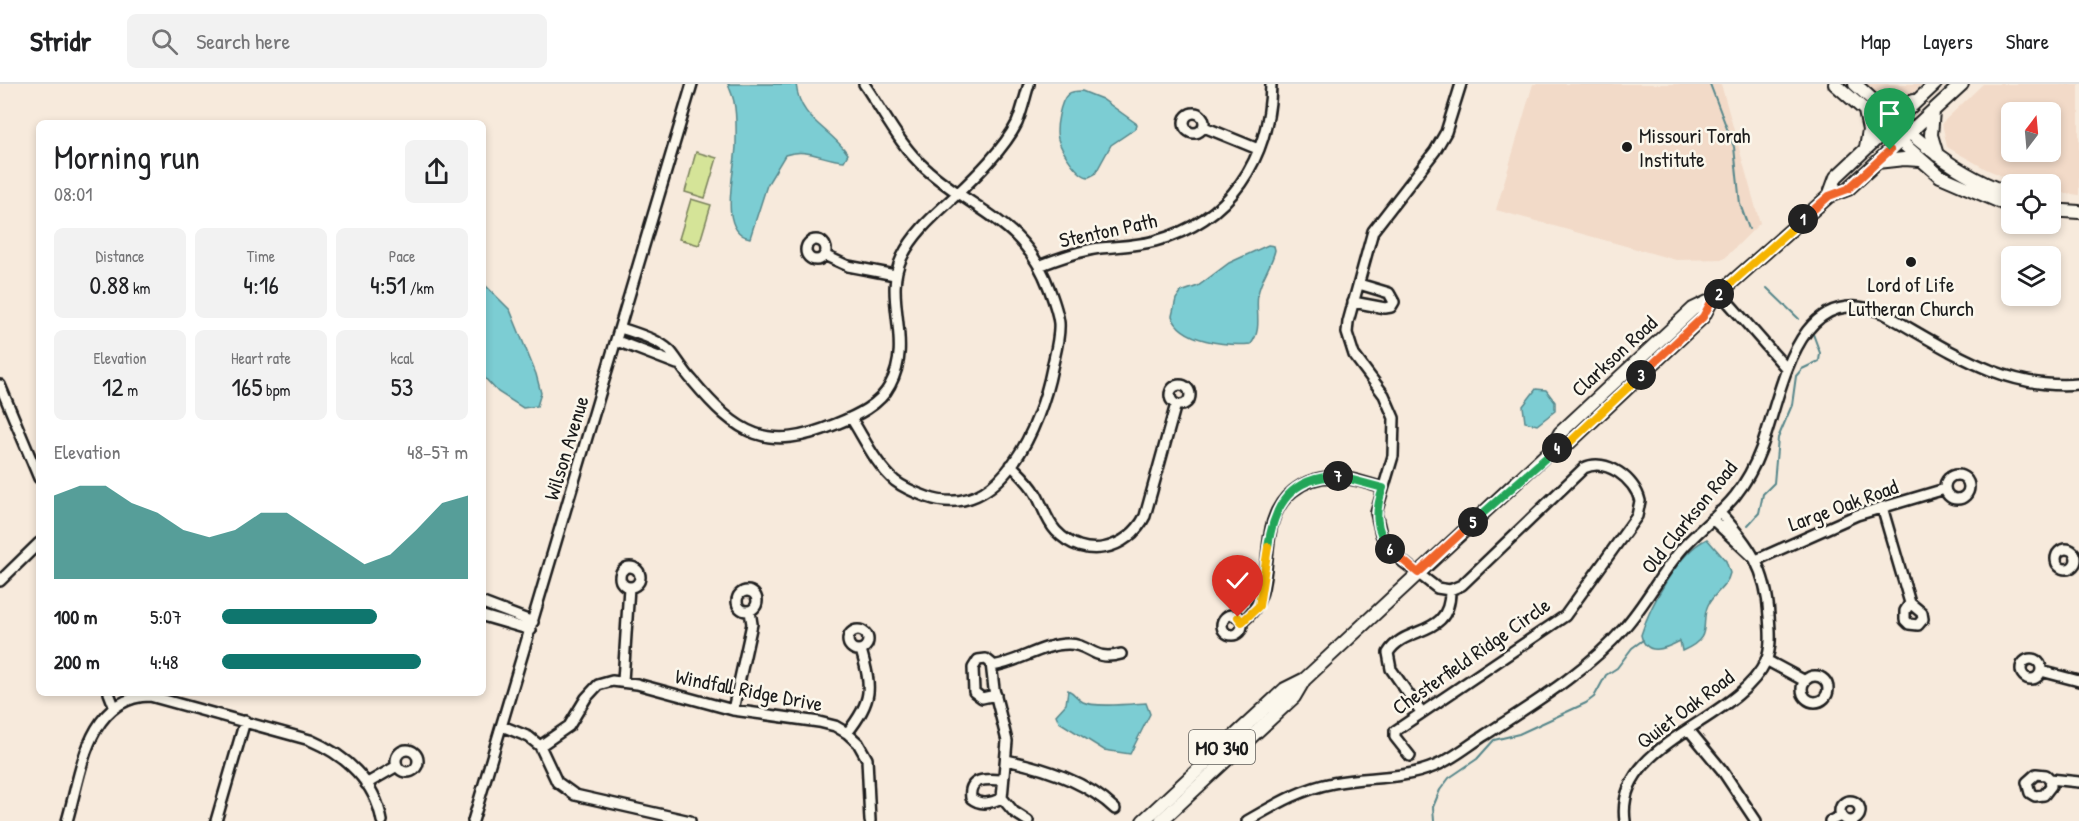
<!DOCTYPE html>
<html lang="en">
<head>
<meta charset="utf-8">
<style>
	:root { --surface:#fff; --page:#f2f2f2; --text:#202124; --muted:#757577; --line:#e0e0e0; --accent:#0f766e }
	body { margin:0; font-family:"Patrick Hand",sans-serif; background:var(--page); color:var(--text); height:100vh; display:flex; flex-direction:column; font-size:22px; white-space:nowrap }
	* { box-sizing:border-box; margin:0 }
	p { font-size:20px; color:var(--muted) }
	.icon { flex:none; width:33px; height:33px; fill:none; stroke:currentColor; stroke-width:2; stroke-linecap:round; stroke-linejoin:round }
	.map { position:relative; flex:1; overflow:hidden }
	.drawer { position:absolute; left:36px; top:36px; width:450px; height:576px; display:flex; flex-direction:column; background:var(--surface); border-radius:9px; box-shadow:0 3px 9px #0003 }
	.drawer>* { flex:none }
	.needle { width:39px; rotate:16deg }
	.tools { position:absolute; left:2001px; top:18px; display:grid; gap:12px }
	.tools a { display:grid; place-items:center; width:60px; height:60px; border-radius:9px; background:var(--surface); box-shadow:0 3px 9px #0003; font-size:30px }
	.pin { position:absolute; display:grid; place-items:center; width:51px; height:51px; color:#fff; margin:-62px -26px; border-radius:50% 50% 50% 0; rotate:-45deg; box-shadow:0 0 6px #0007 }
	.pin .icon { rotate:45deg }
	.km { position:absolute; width:30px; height:30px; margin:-15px; border-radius:50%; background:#222; color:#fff; font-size:16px; line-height:30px; text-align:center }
	.round { display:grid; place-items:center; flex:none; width:63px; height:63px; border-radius:9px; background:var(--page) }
	.overview { display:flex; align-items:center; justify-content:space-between; height:102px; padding:0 18px }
	h1 { font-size:33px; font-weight:600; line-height:45px }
	.figures { display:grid; grid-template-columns:repeat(3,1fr); gap:9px; height:102px; padding:6px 18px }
	.figures div { display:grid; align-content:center; border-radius:9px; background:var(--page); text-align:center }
	.figures b { font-size:26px; font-weight:600 }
	.figures small { font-size:16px; font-weight:400 }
	.figures p { font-size:16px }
	.chart { height:168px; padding:12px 18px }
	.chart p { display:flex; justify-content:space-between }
	.chart svg { width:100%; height:108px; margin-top:6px; fill:var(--accent); opacity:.7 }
	ul { padding:0 18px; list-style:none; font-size:20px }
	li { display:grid; grid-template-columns:96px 72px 1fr; align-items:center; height:45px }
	li i { height:15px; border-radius:8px; background:var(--accent) }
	header { display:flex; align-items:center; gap:36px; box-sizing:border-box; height:84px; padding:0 30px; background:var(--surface); border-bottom:2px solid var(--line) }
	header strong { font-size:28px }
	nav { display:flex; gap:33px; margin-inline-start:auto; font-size:21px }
	.search { width:420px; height:54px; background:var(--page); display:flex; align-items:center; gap:15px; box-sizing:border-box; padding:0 21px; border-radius:9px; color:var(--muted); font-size:22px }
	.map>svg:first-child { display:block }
	.built { fill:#f2dac8; fill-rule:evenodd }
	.green { fill:#d5e498; stroke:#78805a; stroke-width:1.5 }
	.water { fill:#7ccdd3; stroke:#56868a; stroke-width:1.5 }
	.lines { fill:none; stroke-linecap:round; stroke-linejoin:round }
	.stream { stroke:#56868a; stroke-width:2 }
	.minor-casing { stroke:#1c1c1c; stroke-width:14 }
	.major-casing { stroke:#1c1c1c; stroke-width:16 }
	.minor { stroke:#fbf7ec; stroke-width:9 }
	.major { stroke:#fbf7ec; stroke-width:12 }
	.split-1-casing { stroke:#fff; stroke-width:12 }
	.split-2-casing { stroke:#fff; stroke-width:12 }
	.split-3-casing { stroke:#fff; stroke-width:12 }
	.split-4-casing { stroke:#fff; stroke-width:12 }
	.split-5-casing { stroke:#fff; stroke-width:12 }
	.split-6-casing { stroke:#fff; stroke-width:12 }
	.split-7-casing { stroke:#fff; stroke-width:12 }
	.split-8-casing { stroke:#fff; stroke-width:12 }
	.split-9-casing { stroke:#fff; stroke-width:12 }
	.split-1 { stroke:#f0652b; stroke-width:8 }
	.split-2 { stroke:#f5b400; stroke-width:8 }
	.split-3 { stroke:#f0652b; stroke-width:8 }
	.split-4 { stroke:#f5b400; stroke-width:8 }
	.split-5 { stroke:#22a559; stroke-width:8 }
	.split-6 { stroke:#f0652b; stroke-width:8 }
	.split-7 { stroke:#22a559; stroke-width:8 }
	.split-8 { stroke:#22a559; stroke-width:8 }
	.split-9 { stroke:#f5b400; stroke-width:8 }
	.poi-dot { fill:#1c1c1c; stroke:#fbf7ec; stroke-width:2 }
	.labels { text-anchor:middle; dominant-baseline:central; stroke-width:5; stroke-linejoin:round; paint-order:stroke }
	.shield { fill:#fbf7ec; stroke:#5f5e5a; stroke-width:1.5 }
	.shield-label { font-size:20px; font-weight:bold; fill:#1c1c1c }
	.poi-label { font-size:21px; fill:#1c1c1c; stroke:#fbf7ec; text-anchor:start }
	.street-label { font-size:21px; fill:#1c1c1c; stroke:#fbf7ec }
</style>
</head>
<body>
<header>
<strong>Stridr</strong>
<div class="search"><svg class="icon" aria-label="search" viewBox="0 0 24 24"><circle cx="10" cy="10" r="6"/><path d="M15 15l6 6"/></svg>Search here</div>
<nav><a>Map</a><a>Layers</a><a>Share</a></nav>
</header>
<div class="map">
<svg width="2079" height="737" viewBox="0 0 2079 737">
	<rect width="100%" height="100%" fill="#f7eadc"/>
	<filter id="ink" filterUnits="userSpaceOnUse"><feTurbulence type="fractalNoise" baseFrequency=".0167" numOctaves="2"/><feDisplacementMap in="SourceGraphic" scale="12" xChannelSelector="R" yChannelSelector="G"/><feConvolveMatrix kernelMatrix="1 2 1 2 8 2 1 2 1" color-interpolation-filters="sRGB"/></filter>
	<g filter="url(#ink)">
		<path class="built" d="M1533,0H1721L1760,139L1724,175L1676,176L1496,126Z
			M1867,0H1922L1913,9L1901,14H1890L1879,11Z
			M1983,0H2079V111L2051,107L2050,100H2020L1986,85L1947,63L1942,39ZM2050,28V68H2012V28Z"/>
		<path class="green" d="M696,68L717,74L705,114L685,108Z
			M691,115L711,121L699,161L679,155Z"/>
		<path class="water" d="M728,0H796C800,37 828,42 848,70L844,77C823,76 807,63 785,71L767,101L750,154C716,148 736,84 736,61C736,47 737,31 734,18C733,12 730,6 728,0Z
			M1082,7L1102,15L1137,40L1136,44L1111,61L1095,90L1089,93C1078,93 1061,66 1058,55C1055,45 1060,17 1068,10C1072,7 1077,7 1082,7Z
			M1268,161L1274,162L1275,166C1272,181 1261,194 1258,210C1255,227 1263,245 1251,260C1228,262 1180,258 1172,232L1176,215L1181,208L1198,202L1229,179Z
			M483,199L510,226L536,290L541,309L537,322L523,324L498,308L483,292Z
			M1536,305L1546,306L1555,318V327L1537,341L1525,338L1523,322Z
			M1707,455L1726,477L1730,489C1727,503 1714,509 1708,521C1699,540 1715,553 1682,567L1680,557C1665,565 1646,573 1641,551C1650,522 1678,468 1707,455Z
			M1068,606C1075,609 1077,615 1083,618C1095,624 1131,620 1146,619L1150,630L1130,670L1104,666L1059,638L1056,631L1066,620Z"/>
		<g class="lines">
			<path class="stream" d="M1710,0L1734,63L1740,120L1749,145
				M1767,204L1799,235
				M1748,441L1759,429L1763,410L1774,399L1778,354L1792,321L1796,292L1802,285L1819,277L1820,269L1813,250
				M1434,737L1433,723L1440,706L1449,694L1477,675L1494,656L1519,650L1586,619L1594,613L1606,591L1617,584L1632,564L1643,556"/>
			<defs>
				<path id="minor" d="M1184 39a10 10 0 1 1 20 0a10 10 0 1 1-20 0Z
					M1204,43L1258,65
					M806 166a10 10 0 1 1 20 0a10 10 0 1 1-20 0Z
					M824,171L848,182L895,191
					M1039,182C1059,174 1079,167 1100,164C1119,162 1137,162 1155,157C1230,137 1270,75 1271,0
					M1720,209L1787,285
					M1353,218L1385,224L1391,223L1394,218L1389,209L1359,200
					M621,244C638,250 657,255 670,267C675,272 685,289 692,296C738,351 767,369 836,340C856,332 880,321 890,301C914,257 882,214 902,173C914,148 936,130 955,112C976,92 1004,65 1017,39C1022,27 1025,13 1029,0
					M617,257L677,280
					M0,301L39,394
					M1170 311a10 10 0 1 1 20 0a10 10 0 1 1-20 0Z
					M851,334C864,354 876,381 895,397C904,404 916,409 927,413C1001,439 1041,340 1052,284C1055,270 1060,254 1059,239C1058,228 1053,215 1049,204C1023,135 974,128 925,84C900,62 883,27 864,0
					M1011,381C1020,390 1030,399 1036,410C1043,422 1046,436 1056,447C1084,477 1128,466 1145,432L1176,320
					M1945 403a12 12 0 1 1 24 0a12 12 0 1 1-24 0Z
					M1882,423L1910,519L1922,529L1923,535L1918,541L1909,540L1905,536V527L1910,519
					M1712,435L1756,476
					M2056 475a10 10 0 1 1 20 0a10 10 0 1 1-20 0Z
					M1756,476L1857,431L1945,405
					M620 493a10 10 0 1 1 20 0a10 10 0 1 1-20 0Z
					M0,497L39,459
					M737 517a10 10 0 1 1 20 0a10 10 0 1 1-20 0Z
					M483,519L533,538
					M1222 541a10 10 0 1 1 20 0a10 10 0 1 1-20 0Z
					M483,532L531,546
					M1242,538C1284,507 1250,441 1293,407C1322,384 1351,394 1383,404
					M848 556a10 10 0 1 1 20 0a10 10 0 1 1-20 0Z
					M2021 585a10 10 0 1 1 20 0a10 10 0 1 1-20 0Z
					M1766,576L1805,597
					M992,582C1018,579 1042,560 1068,560C1091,560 1093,578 1121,570
					M2041,587L2079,597
					M1802 605a13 13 0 1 1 26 0a13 13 0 1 1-26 0Z
					M623,597L629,503
					M109,609L114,622
					M996,611L982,614L974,608L973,584L978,576L986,575L991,579L994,605L1007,657L1002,714L1014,728L1028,737
					M733,626L752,540L750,527
					M1421,628L1391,585L1388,569C1405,540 1451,555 1450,506
					M502,642L529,653L540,662L557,698L575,711L690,737
					M1689,646L1722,686L1756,737
					M847,649C873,617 872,604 861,566
					M540,662L569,642L586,614L598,601L612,597L637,600L733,626L819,638L835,642L847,649L858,659L867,675L870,737
					M396 677a11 11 0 1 1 22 0a11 11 0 1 1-22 0Z
					M1410,672L1395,653V647L1565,532L1637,432L1640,417C1635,395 1606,373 1584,384L1462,501L1450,506L1437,504L1402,477L1387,462L1381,450L1376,429L1393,372L1394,334L1384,311L1354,271L1347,249L1348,238L1373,147L1435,67L1446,48L1461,0
					M1006,676C1044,684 1086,697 1115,725
					M2050,695L2051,702L2044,711L2035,712L2030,709L2027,698L2036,690L2046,691L2050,695L2079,698
					M366,700L397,682
					M1002,714C991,719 981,722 971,714C968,693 987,695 1002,696
					M1840 727a10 10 0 1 1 20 0a10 10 0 1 1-20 0Z
					M67,737C81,690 87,613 150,612L310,656C345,671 375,697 382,737
					M216,737L245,637
					M473,737L692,0
					M1247,737C1275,721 1301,705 1333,699C1368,692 1402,696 1435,682C1453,675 1469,661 1485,651C1534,619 1586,588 1625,543C1646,519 1660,491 1681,466C1697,447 1719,432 1735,412C1746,398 1755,381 1761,365C1783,307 1795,195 1883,229C1946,264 2004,307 2079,300
					M1625,737C1614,657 1737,639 1766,577C1772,563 1770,545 1769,532C1767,486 1749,460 1719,428
					M1830,737L1841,732"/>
				<path id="major" d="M1835,0L1940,92L2012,123
					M1855,0C1903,43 1949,90 2012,110
					M1876,19L1895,22L1914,17
					M1865,27L1869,46L1866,64
					M1933,27L1931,51L1937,71
					M1877,78L1904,75L1920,76
					M1829,112L1836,93L1935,0
					M2050,126L2079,128
					M1551,366L1560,349L1693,225L1712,216L1829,112L1848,105L1962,0
					M1143,737L1285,605L1305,595L1551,366L1569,359L1703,233L1712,216
					M1161,737L1294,613L1304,596"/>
			</defs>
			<use href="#minor" class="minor-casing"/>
			<use href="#major" class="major-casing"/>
			<use href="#minor" class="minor"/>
			<use href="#major" class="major"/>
		</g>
	</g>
	<g class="lines" filter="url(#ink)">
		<defs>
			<path id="split-1" d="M1803,135L1829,112L1848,105L1890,66"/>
			<path id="split-2" d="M1719,210L1803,135"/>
			<path id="split-3" d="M1641,291L1703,233L1712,216L1719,210"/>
			<path id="split-4" d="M1557,364L1569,359L1641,291"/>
			<path id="split-5" d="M1473,438L1557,364"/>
			<path id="split-6" d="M1390,465L1418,489L1473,438"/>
			<path id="split-7" d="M1338,392L1383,404C1375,426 1374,445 1390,465"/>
			<path id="split-8" d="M1268,463C1274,420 1291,393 1338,392"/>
			<path id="split-9" d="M1238,533L1242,538L1259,522L1268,463"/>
		</defs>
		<use href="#split-1" class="split-1-casing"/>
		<use href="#split-2" class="split-2-casing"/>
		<use href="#split-3" class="split-3-casing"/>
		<use href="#split-4" class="split-4-casing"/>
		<use href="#split-5" class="split-5-casing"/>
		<use href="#split-6" class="split-6-casing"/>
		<use href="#split-7" class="split-7-casing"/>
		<use href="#split-8" class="split-8-casing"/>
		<use href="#split-9" class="split-9-casing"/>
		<use href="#split-1" class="split-1"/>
		<use href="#split-2" class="split-2"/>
		<use href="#split-3" class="split-3"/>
		<use href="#split-4" class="split-4"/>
		<use href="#split-5" class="split-5"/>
		<use href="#split-6" class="split-6"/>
		<use href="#split-7" class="split-7"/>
		<use href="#split-8" class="split-8"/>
		<use href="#split-9" class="split-9"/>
	</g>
	<g class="poi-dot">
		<circle cx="1627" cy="63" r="6"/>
		<circle cx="1911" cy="178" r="6"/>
	</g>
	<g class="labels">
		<rect class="shield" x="1189" y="646" width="66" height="34" rx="4.5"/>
		<g class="shield-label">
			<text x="1222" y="663">MO 340</text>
		</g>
		<g class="poi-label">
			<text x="1639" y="51">Missouri Torah<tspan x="1639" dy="24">Institute</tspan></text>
			<text x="1911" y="200" text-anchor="middle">Lord of Life<tspan x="1911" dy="24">Lutheran Church</tspan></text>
		</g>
		<g class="street-label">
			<text transform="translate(1108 146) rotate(-12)">Stenton Path</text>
			<text transform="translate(1614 272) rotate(-43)">Clarkson Road</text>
			<text transform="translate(566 364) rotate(-73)">Wilson Avenue</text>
			<text transform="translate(1843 421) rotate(-20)">Large Oak Road</text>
			<text transform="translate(1689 433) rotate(-51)">Old Clarkson Road</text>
			<text transform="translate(1471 572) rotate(-35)">Chesterfield Ridge Circle</text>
			<text transform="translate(749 606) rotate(11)">Windfall Ridge Drive</text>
			<text transform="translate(1685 625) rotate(-37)">Quiet Oak Road</text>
		</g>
	</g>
</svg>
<div class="tools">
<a><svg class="needle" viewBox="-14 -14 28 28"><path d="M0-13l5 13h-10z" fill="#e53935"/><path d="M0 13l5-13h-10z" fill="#757577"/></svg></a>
<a><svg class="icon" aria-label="locate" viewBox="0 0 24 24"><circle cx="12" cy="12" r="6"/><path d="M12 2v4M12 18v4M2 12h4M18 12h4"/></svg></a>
<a><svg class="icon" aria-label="layers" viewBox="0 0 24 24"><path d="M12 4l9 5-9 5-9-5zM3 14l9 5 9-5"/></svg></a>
</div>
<div class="pin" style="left:1890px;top:66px;background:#1e9e55"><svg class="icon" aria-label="arrive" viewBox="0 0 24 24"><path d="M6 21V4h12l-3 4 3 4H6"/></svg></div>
<div class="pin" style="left:1238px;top:533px;background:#d93025"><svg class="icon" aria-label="check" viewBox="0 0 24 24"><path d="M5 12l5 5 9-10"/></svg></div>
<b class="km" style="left:1803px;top:135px">1</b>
<b class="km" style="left:1719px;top:210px">2</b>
<b class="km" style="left:1641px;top:291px">3</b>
<b class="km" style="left:1557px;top:364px">4</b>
<b class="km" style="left:1473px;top:438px">5</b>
<b class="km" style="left:1390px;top:465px">6</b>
<b class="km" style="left:1338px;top:392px">7</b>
<section class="drawer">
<div class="overview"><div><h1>Morning run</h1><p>08:01</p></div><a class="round"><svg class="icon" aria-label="share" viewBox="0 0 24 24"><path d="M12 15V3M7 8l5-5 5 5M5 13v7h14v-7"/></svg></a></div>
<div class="figures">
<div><p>Distance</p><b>0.88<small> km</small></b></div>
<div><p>Time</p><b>4:16</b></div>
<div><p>Pace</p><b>4:51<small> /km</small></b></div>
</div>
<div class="figures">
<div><p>Elevation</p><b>12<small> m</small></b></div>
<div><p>Heart rate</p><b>165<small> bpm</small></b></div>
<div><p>kcal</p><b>53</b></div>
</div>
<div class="chart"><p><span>Elevation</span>48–57 m</p>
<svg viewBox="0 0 160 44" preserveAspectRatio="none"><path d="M0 44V10L10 6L20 6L30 13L40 17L50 24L60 27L70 24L80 17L90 17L100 24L110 31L120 38L130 34L140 24L150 13L160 10V44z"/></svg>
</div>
<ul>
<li><b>100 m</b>5:07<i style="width:63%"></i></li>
<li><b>200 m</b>4:48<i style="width:81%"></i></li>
</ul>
</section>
</div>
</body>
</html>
